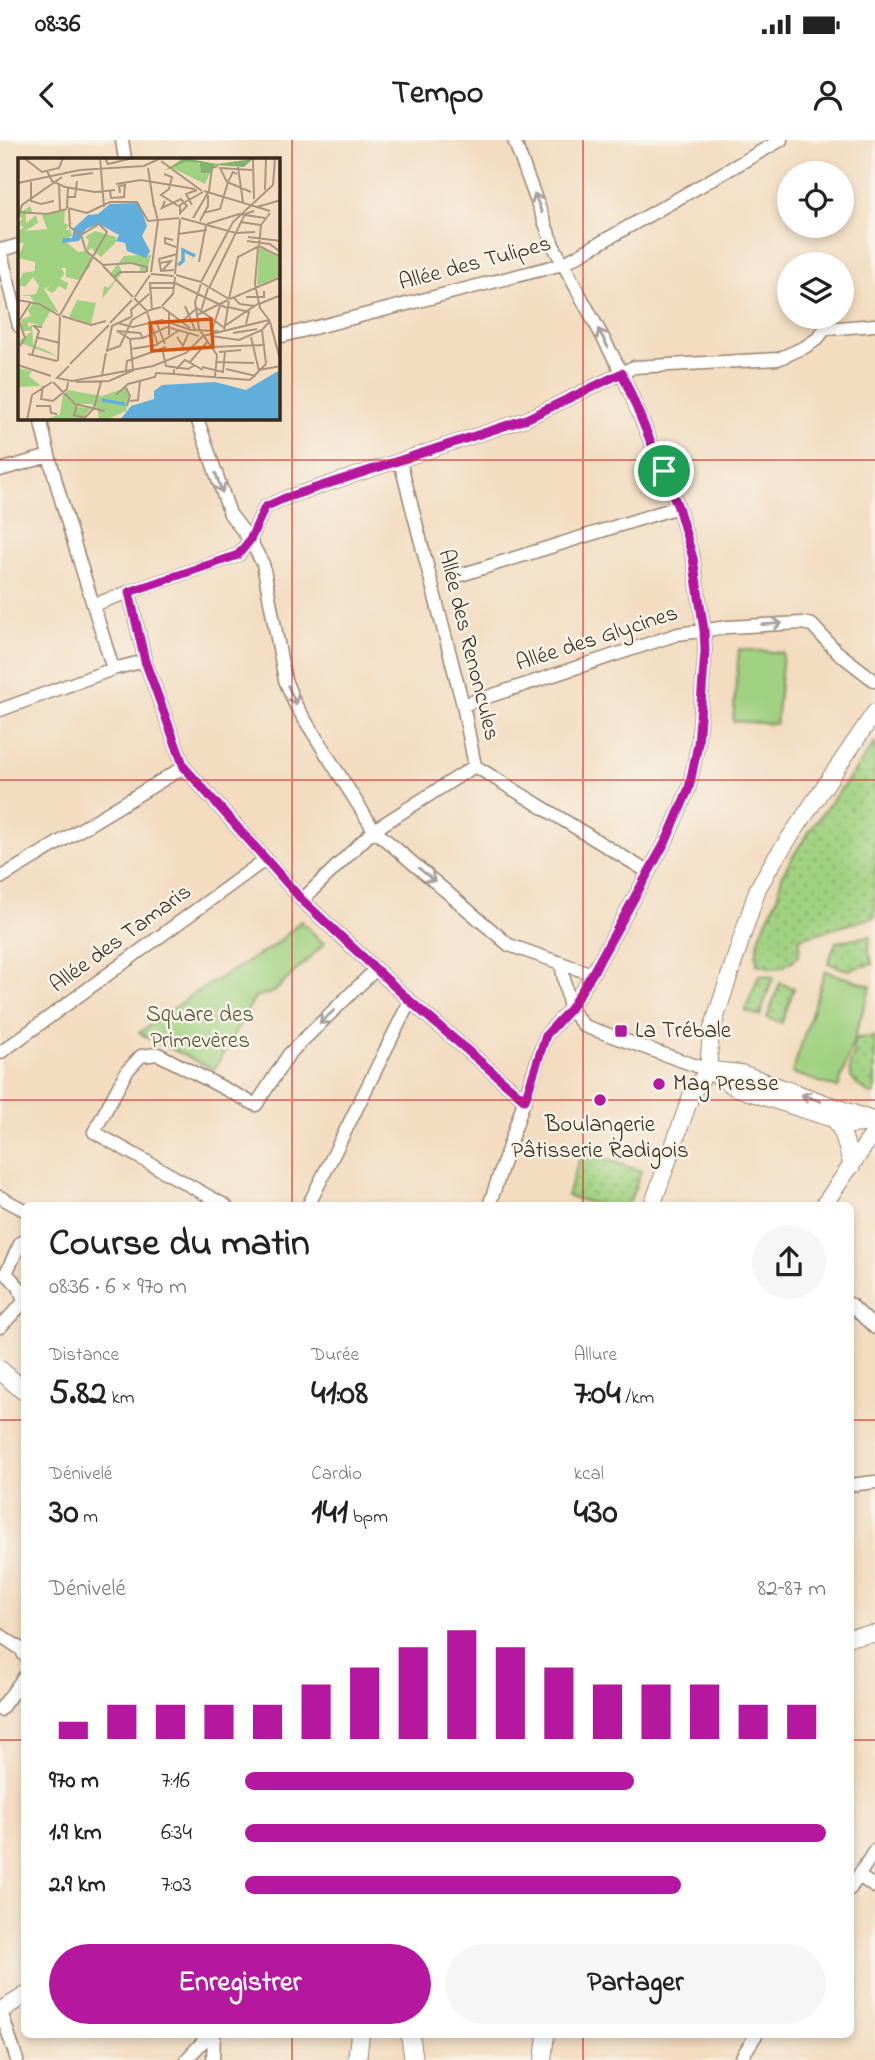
<!DOCTYPE html>
<html lang="fr">
<head>
<meta charset="utf-8">
<style>
	:root { --surface:#fff; --page:#f6f6f6; --text:#222; --muted:#767676; --accent:#b5179e }
	body { margin:0; font-family:"Indie Flower",sans-serif; background:var(--page); color:var(--text); height:100vh; display:flex; flex-direction:column; font-size:26px; white-space:nowrap }
	* { box-sizing:border-box; margin:0 }
	p { font-size:23px; color:var(--muted) }
	.icon { flex:none; width:38px; height:38px; fill:none; stroke:currentColor; stroke-width:2; stroke-linecap:round; stroke-linejoin:round }
	.map { position:relative; flex:1; overflow:hidden }
	.panel { position:absolute; left:21px; top:1062px; width:833px; height:836px; display:flex; flex-direction:column; background:var(--surface); border-radius:10px; box-shadow:0 4px 10px #0003 }
	.panel>* { flex:none }
	.buttons { position:absolute; left:777px; top:21px; display:grid; gap:14px }
	.buttons a { display:grid; place-items:center; width:77px; height:77px; border-radius:50%; background:var(--surface); box-shadow:0 4px 10px #0003; font-size:35px }
	.pin { position:absolute; display:grid; place-items:center; width:60px; height:60px; color:#fff; margin:-30px; border:4px solid #fff; border-radius:50%; box-shadow:0 2px 7px #0007 }
	.round { display:grid; place-items:center; flex:none; width:74px; height:74px; border-radius:37px; background:var(--page) }
	.overview { display:flex; align-items:center; justify-content:space-between; height:119px; padding:0 28px }
	h1 { font-size:38px; font-weight:700; line-height:52px }
	.figures { display:grid; grid-template-columns:repeat(3,1fr); gap:10px; height:119px; padding:7px 28px }
	.figures div { display:grid; align-content:center }
	.figures b { font-size:35px; font-weight:700 }
	.figures small { font-size:19px; font-weight:400 }
	.figures p { font-size:19px }
	.chart { height:196px; padding:14px 28px }
	.chart p { display:flex; justify-content:space-between }
	.chart svg { width:100%; height:126px; margin-top:7px; stroke:var(--accent); stroke-width:6 }
	.button { display:flex; gap:14px; margin-top:auto; padding:14px 28px }
	.button a { flex:1; height:80px; border-radius:42px; background:var(--accent); color:#fff; font-size:28px; font-weight:700; line-height:80px; text-align:center }
	.button a+a { background:var(--page); color:var(--text) }
	ul { padding:0 28px; list-style:none; font-size:23px }
	li { display:grid; grid-template-columns:112px 84px 1fr; align-items:center; height:52px }
	li i { height:18px; border-radius:9px; background:var(--accent) }
	.status { display:flex; justify-content:space-between; align-items:center; height:49px; padding:0 35px; background:var(--surface); direction:ltr }
	.status svg { height:19px; fill:currentColor }
	header { display:flex; justify-content:space-between; align-items:center; height:91px; padding:0 28px; background:var(--surface); font-size:32px; font-weight:700 }
	.map>svg:first-child { display:block }
	.grass { fill:url(#grass-dots); stroke:#6e7e4f; stroke-width:2 }
	.green { fill:#a0d180; stroke:#6e7e4f; stroke-width:2 }
	.lines { fill:none; stroke-linecap:round; stroke-linejoin:round }
	.minor-casing { stroke:#97836f; stroke-width:15 }
	.tertiary-casing { stroke:#97836f; stroke-width:18 }
	.secondary-casing { stroke:#97836f; stroke-width:20 }
	.minor { stroke:#fff; stroke-width:12 }
	.tertiary { stroke:#fff; stroke-width:16 }
	.secondary { stroke:#fff; stroke-width:18 }
	.oneway { stroke:#a79f9a }
	.route-casing { stroke:#fff; stroke-width:14 }
	.route { stroke:#b5179e; stroke-width:9 }
	.grid { fill:none; stroke:#d62828; stroke-width:2; stroke-opacity:0.55 }
	.poi-dot { fill:#b5179e; stroke:#f7f3e8; stroke-width:2.5 }
	.labels { text-anchor:middle; dominant-baseline:central; stroke-width:5; stroke-linejoin:round; paint-order:stroke }
	.street-label { font-size:23px; fill:#3b2a1e; stroke:#f7f3e8 }
	.park-label { font-size:23px; fill:#545436; stroke:#f7f3e8 }
	.poi-label { font-size:23px; fill:#3b2a1e; stroke:#f7f3e8; text-anchor:start }
	.inset-river { fill:none; stroke:#61aeda; stroke-width:3.5 }
	.inset-road { fill:none; stroke:#a9957f; stroke-width:2 }
	.view { fill:#d7540e; fill-opacity:0.15; stroke:#d7540e; stroke-width:3.5 }
	.inset-edge { fill:none; stroke:#3b2a1e; stroke-width:3.5 }
</style>
</head>
<body>
<div class="status"><b>08:36</b><svg viewBox="0 0 49 12"><path d="M0 12V9h3v3zM5 12V6h3v6zM10 12V3h3v9zM15 12V0h3v12zM26 1h20v11H26zM47 4h2v5h-2z"/></svg></div>
<header><svg class="icon" aria-label="back" viewBox="0 0 24 24"><path d="M15 5l-7 7 7 7"/></svg>Tempo<svg class="icon" aria-label="person" viewBox="0 0 24 24"><circle cx="12" cy="8" r="4"/><path d="M4 21q1-7 8-7t8 7"/></svg></header>
<div class="map">
<svg width="875" height="1920" viewBox="0 0 875 1920">
	<defs>
		<pattern id="grass-dots" width="8" height="8" patternUnits="userSpaceOnUse" patternTransform="scale(1.75)"><rect width="8" height="8" fill="#a0d180"/><path d="M2 2h.1M6 6h.1" fill="none" stroke="#84aa68" stroke-width="1.8" stroke-linecap="round"/></pattern>
	</defs>
	<rect width="100%" height="100%" fill="#f7f3e8"/>
	<filter id="ink" filterUnits="userSpaceOnUse"><feTurbulence type="fractalNoise" baseFrequency=".0143" numOctaves="2"/><feDisplacementMap in="SourceGraphic" scale="14" xChannelSelector="R" yChannelSelector="G"/><feConvolveMatrix kernelMatrix="1 2 1 2 8 2 1 2 1" color-interpolation-filters="sRGB"/></filter>
	<filter id="wash" filterUnits="userSpaceOnUse"><feTurbulence type="fractalNoise" baseFrequency=".00686" numOctaves="4" result="noise"/><feDisplacementMap in="SourceGraphic" scale="28" xChannelSelector="R" yChannelSelector="G"/><feGaussianBlur stdDeviation="1.57" result="paint"/><feColorMatrix in="noise" values="0 0 0 0 0 0 0 0 0 0 0 0 0 0 0 0 0 1.4 0 .05"/><feComposite in="paint" operator="in"/></filter>
	<g filter="url(#wash)">
		<rect width="100%" height="100%" fill="#f3dcc0"/>
		<path class="grass" d="M875,603V777L800,798L799,815C782,830 778,831 757,824C754,802 766,782 775,763C780,752 779,742 784,732C809,686 845,646 875,603Z
			M870,796L869,811L872,824L847,830L828,823L836,802Z
			M759,835L773,837L760,876L745,871Z
			M780,843L794,848L782,883L767,878Z
			M875,897V954L872,955C852,944 843,934 855,912L852,908L857,898Z
			M582,1011L641,1031L628,1066H601L567,1056Z"/>
		<path class="green" d="M739,509L783,513L776,584L733,581Z
			M301,781L324,804L274,852L255,857L214,930L139,893L193,854L275,805Z
			M825,831L871,846L838,948L792,933Z"/>
	</g>
	<g filter="url(#ink)">
		<g class="lines">
			<defs>
				<path id="minor" d="M122,0L125,19
					M0,109L19,186
					M1,110L19,105
					M278,197L563,124L781,0
					M40,278C59,363 88,446 113,529L145,521L129,452L93,465
					M197,278L230,374L250,400L263,424L285,540L295,564L374,690L509,805L592,834
					M400,321L463,565L475,626L648,732
					M0,330L49,316
					M454,437L678,367
					M129,452L238,415L250,400L265,367L285,358L526,279L634,227L778,219L805,207L817,199L825,189L875,185
					M145,521L184,627L302,760L410,861L525,960
					M463,565L678,494L728,487L802,483L812,485L836,511L875,541
					M0,570L113,529
					M0,738L184,627
					M302,760L374,690L475,626
					M561,824L570,869L584,886L708,930
					M0,913L266,719
					M0,1057L24,1070
					M226,1066L94,992L127,931L141,916L158,914L256,965L289,914L376,829
					M308,1066L410,861
					M489,1066L546,895L570,869L592,834L667,699L689,648L698,604L705,511L704,490L693,418L678,367L622,233L553,105L514,0
					M21,1102L6,1133L19,1147L24,1160
					M850,1164L875,1188
					M0,1187L24,1162
					M850,1345L875,1342
					M0,1495L21,1509L24,1515
					M0,1570L24,1537
					M859,1736L875,1747
					M850,1749L875,1710
					M1,1871L17,1920
					M186,1920L209,1895
					M213,1920L214,1895
					M740,1920L756,1895"/>
				<path id="tertiary" d="M708,930L736,948L851,985L875,983
					M711,930L741,933L875,981
					M835,980L843,994L852,1026
					M652,1066L692,953L708,930L711,892L758,748L773,722L875,572
					M823,1066L875,991
					M850,1497L875,1494
					M0,1871L24,1856
					M543,1920L546,1895"/>
				<path id="secondary" d="M0,1230L24,1251
					M410,1895L414,1920
					M357,1920L360,1895"/>
			</defs>
			<use href="#minor" class="minor-casing"/>
			<use href="#tertiary" class="tertiary-casing"/>
			<use href="#secondary" class="secondary-casing"/>
			<use href="#minor" class="minor"/>
			<use href="#tertiary" class="tertiary"/>
			<use href="#secondary" class="secondary"/>
		</g>
		<defs><path id="oneway-shaft" d="M-6 0H5M1.5-3L5.5 0L1.5 3" fill="none" stroke-width="1.6" stroke-linecap="round" stroke-linejoin="round" transform="scale(1.75)"/></defs>
		<g class="oneway">
			<use href="#oneway-shaft" transform="translate(538 63) rotate(-110)"/>
			<use href="#oneway-shaft" transform="translate(603 198) rotate(-118)"/>
			<use href="#oneway-shaft" transform="translate(219 343) rotate(71)"/>
			<use href="#oneway-shaft" transform="translate(772 484) rotate(-3)"/>
			<use href="#oneway-shaft" transform="translate(292 555) rotate(66)"/>
			<use href="#oneway-shaft" transform="translate(427 735) rotate(40)"/>
			<use href="#oneway-shaft" transform="translate(327 877) rotate(136)"/>
			<use href="#oneway-shaft" transform="translate(811 958) rotate(-161)"/>
		</g>
	</g>
	<g class="lines" filter="url(#ink)">
		<defs>
			<path id="route" d="M622,233L678,367L693,418L704,490L705,511L698,604L689,648L667,699L592,834L570,869L546,895L525,960L410,861L302,760L184,627L145,521L129,452L238,415L250,400L265,367L285,358L526,279Z"/>
		</defs>
		<use href="#route" class="route-casing"/>
		<use href="#route" class="route"/>
	</g>
	<path class="grid" d="M292,0V1066M583,0V1066M0,320H875M0,640H875M0,960H875M0,1280H24M850,1280H875M0,1600H24M850,1600H875M292,1895V1920M583,1895V1920"/>
	<g class="poi-dot">
		<rect x="614" y="884" width="14" height="14" rx="3.5"/>
		<circle cx="659" cy="944" r="7"/>
		<circle cx="600" cy="960" r="7"/>
	</g>
	<g class="labels">
		<g class="street-label">
			<text transform="translate(475 124) rotate(-15)">Allée des Tulipes</text>
			<text transform="translate(597 499) rotate(-18)">Allée des Glycines</text>
			<text transform="translate(468 505) rotate(76)">Allée des Renoncules</text>
			<text transform="translate(121 799) rotate(-36)">Allée des Tamaris</text>
		</g>
		<g class="park-label">
			<text x="200" y="875">Square des<tspan x="200" dy="26">Primevères</tspan></text>
		</g>
		<g class="poi-label">
			<text x="635" y="891">La Trébale</text>
			<text x="673" y="944">Mag Presse</text>
			<text x="600" y="985" text-anchor="middle">Boulangerie<tspan x="600" dy="26">Pâtisserie Radigois</tspan></text>
		</g>
	</g>
	<g transform="translate(18 18)">
		<rect width="262" height="262" fill="#f3dcc0"/>
		<path d="M167,4L181,5L186,11L183,13L192,15L187,26L152,9ZM12,48L15,56H8V65L18,57L20,65L7,73L29,71L24,57L47,52L46,65L51,67L47,73L52,71L54,78L46,82L60,94L68,93L71,82L67,79L77,73L98,79V84L83,99L73,90L69,94L73,99L72,109L60,122L48,119V110H43L47,116L42,121L50,125L48,132L41,128L35,135L28,132L32,128L26,131L41,155L33,152L24,168L10,164V169L14,167L15,187L28,192L40,199L0,184L14,173H4L3,162L13,158L10,152L16,144L12,138H1L18,136L21,128L15,119L7,129L0,127L5,115L17,113V104L0,100L6,85H0V73L6,69L0,67L4,61L0,56ZM123,97H133L129,113L122,115V109L114,105L101,107L104,115L84,141L86,128L90,130L97,122L92,116L106,98ZM0,210L14,213L11,218L23,228L0,229ZM45,236L59,249L73,250L64,262H26L42,256Z" fill="#a0d180"/>
		<path d="M166,0L199,6L235,1L226,9L197,7L192,15H183L182,5L167,4L146,13Z" fill="#80b36e"/>
		<path d="M241,89L262,100V118L239,128ZM59,142L78,145L73,166L51,159ZM107,230L111,238L108,253L88,262H81L79,250L73,246H60L45,237L50,232L84,238Z" fill="#a0d180"/>
		<path d="M121,45L129,68L124,78L132,93L128,100L109,93L107,85L98,83L101,77L81,66L68,71L61,83L44,85L45,80H54L56,70L70,57L80,56L92,46ZM262,212V262H102L113,248L136,241V233L144,227L197,224L228,232Z" fill="#61aeda"/>
		<path class="inset-river" d="M160,107L165,103V92L177,98M84,242L107,246"/>
		<path class="inset-road" d="M6,0L24,14L41,10L45,0M82,0L86,49M87,0L90,6L115,0M235,0L236,41M143,3L184,33M220,9L225,44M130,10L136,49M201,10L234,12M202,10L209,24L233,34M29,13L34,23L47,29L77,34L97,32M146,16L154,19L151,31L143,37L162,49M53,18L75,15M13,24V43L23,46L36,43M0,25L62,12L126,8L143,0M41,26L42,52M98,26L123,22L177,31M255,27L257,0M247,32L248,0M92,33L93,40L106,39L107,27L101,28L102,35M186,33L252,53M49,39H57L59,23M147,43L144,50L163,41L169,48L162,55M174,47L168,36L179,32M239,49L263,42M49,50L50,29M50,50L69,55L92,44H119L130,63L161,60M51,51L52,69L63,77M0,54L29,56L49,51M185,55L202,51L210,24L215,14L219,16M162,57V47L185,34M0,59L4,47L44,19M163,60L218,75L237,74M175,60L191,33L194,10L200,8M182,63L190,48V37M222,64L243,67M189,66L221,56L247,60M160,76L189,72M63,77L68,93L85,107L113,105L129,109V114M230,79L263,83M155,82L147,80V85L158,89M229,83L252,86L261,93M241,88L263,99M241,88L243,67L252,55M240,89L237,126L242,150L252,163M181,104L188,67M142,105L153,103L144,113M85,108L115,139M156,112L143,113L141,101L159,96M133,114L140,63L136,47M133,116L156,118M157,116L162,61M158,117L183,124M96,119L102,114H128M183,124L215,64L255,27M157,125L209,150M184,125L211,141M183,126L177,144L181,171L199,197L197,219M131,130H156M191,130L227,56L236,53M117,139L132,117M228,139H246V133M116,140L129,153L143,149M216,140L222,146L237,148M211,141L220,99L241,88M212,141L263,119M0,142L21,146L42,158M241,146L263,137M144,148L155,136L157,119M167,148L177,172M144,149L172,170M210,149L231,154L228,166M134,152L132,125H156M183,153L190,130M129,154L140,187M185,154L205,169M42,157L89,74L81,66L63,77M179,157L210,142M44,158L73,167L88,163M114,159L113,152L131,136M138,163L147,186M163,164L179,150L184,154M252,164L263,205M92,165L114,142M99,165L115,169L144,162L173,172L200,173M205,169L241,145M194,172L202,148M244,172L248,206M206,173L211,143M215,175L239,171M151,177V154M193,178L221,182L244,172L252,163M18,179L42,185M159,179L165,188L170,176M233,179L241,213M125,180L122,175L99,173L112,181L125,180L149,169L181,178M112,181L115,211M2,188L7,180L1,163L13,144M194,189L247,187M144,190L148,208L170,211L177,207M113,191L138,187L160,173M88,193L102,188L114,162L128,154M89,193L94,168L113,159M201,194L223,192M10,196L39,203M14,197L21,173L16,168L24,169M40,203L42,159M172,204L189,184M198,204L236,205M52,206L91,167M0,207L33,218M51,208L39,220L54,223L135,208L168,195L185,178L251,162M184,209L205,214L207,194M156,211V216L232,222L248,206M158,211L167,202L185,212M208,211L238,218M108,212L109,203L148,189M241,212L263,208M84,217L88,195M35,224L57,246L87,253M58,224L91,223L116,212M25,228L23,241L35,243M107,228L112,238L109,248M98,237L110,226L137,219L138,215L156,216M35,243L49,231L50,224M112,243L120,242L122,223M59,247L56,257L67,260M18,248H32L33,255L39,256M9,262L14,237L34,224M65,262L76,250L83,224"/>
		<path class="view" d="M193,161L195,189L134,193L132,165Z"/>
		<rect width="262" height="262" class="inset-edge"/>
	</g>
</svg>
<div class="buttons">
<a><svg class="icon" aria-label="locate" viewBox="0 0 24 24"><circle cx="12" cy="12" r="6"/><path d="M12 2v4M12 18v4M2 12h4M18 12h4"/></svg></a>
<a><svg class="icon" aria-label="layers" viewBox="0 0 24 24"><path d="M12 4l9 5-9 5-9-5zM3 14l9 5 9-5"/></svg></a>
</div>
<div class="pin" style="left:664px;top:331px;background:#1e9e55"><svg class="icon" aria-label="arrive" viewBox="0 0 24 24"><path d="M6 21V4h12l-3 4 3 4H6"/></svg></div>
<section class="panel">
<div class="overview"><div><h1>Course du matin</h1><p>08:36 · 6 × 970 m</p></div><a class="round"><svg class="icon" aria-label="share" viewBox="0 0 24 24"><path d="M12 15V3M7 8l5-5 5 5M5 13v7h14v-7"/></svg></a></div>
<div class="figures">
<div><p>Distance</p><b>5.82<small> km</small></b></div>
<div><p>Durée</p><b>41:08</b></div>
<div><p>Allure</p><b>7:04<small> /km</small></b></div>
</div>
<div class="figures">
<div><p>Dénivelé</p><b>30<small> m</small></b></div>
<div><p>Cardio</p><b>141<small> bpm</small></b></div>
<div><p>kcal</p><b>430</b></div>
</div>
<div class="chart"><p><span>Dénivelé</span>82–87 m</p>
<svg viewBox="0 0 160 44" preserveAspectRatio="none"><path d="M5 44V38M15 44V32M25 44V32M35 44V32M45 44V32M55 44V25M65 44V19M75 44V12M85 44V6M95 44V12M105 44V19M115 44V25M125 44V25M135 44V25M145 44V32M155 44V32"/></svg>
</div>
<ul>
<li><b>970 m</b>7:16<i style="width:67%"></i></li>
<li><b>1.9 km</b>6:34<i style="width:100%"></i></li>
<li><b>2.9 km</b>7:03<i style="width:75%"></i></li>
</ul>
<div class="button"><a>Enregistrer</a><a>Partager</a></div>
</section>
</div>
</body>
</html>
